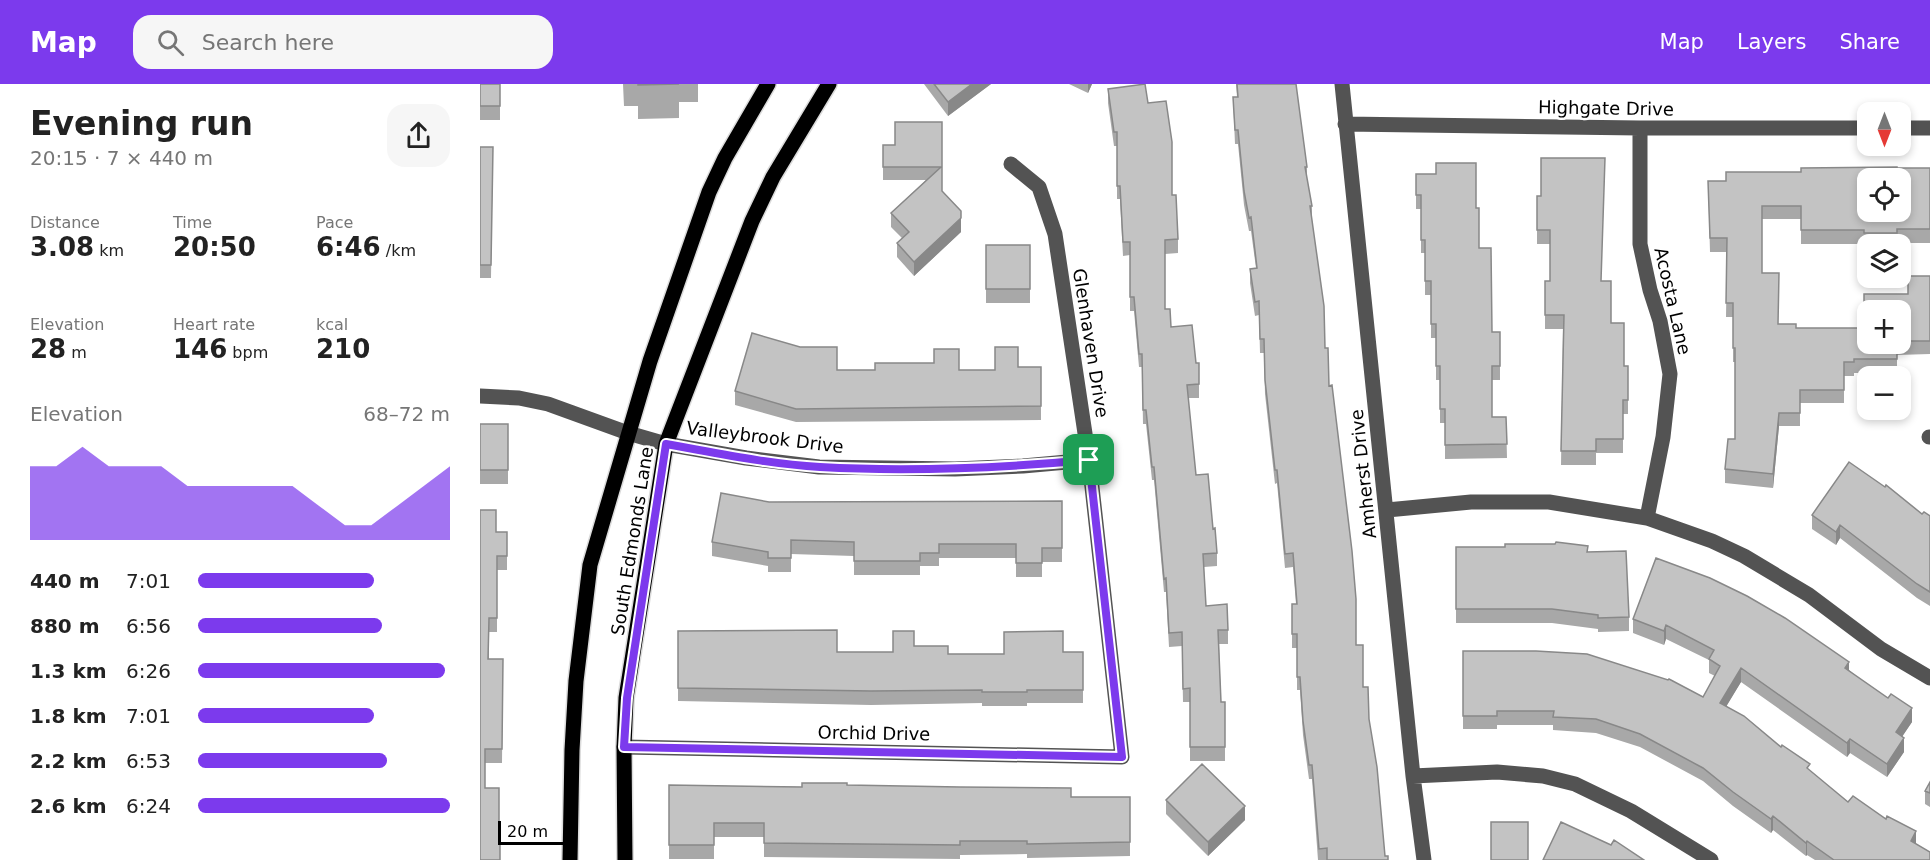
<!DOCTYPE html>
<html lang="en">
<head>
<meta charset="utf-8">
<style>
	:root { --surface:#fff; --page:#f6f6f6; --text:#222; --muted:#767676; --accent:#7c3aed }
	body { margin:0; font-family:"DejaVu Sans",sans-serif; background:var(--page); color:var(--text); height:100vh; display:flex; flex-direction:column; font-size:22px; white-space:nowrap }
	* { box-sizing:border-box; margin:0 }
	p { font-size:20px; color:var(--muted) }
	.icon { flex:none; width:33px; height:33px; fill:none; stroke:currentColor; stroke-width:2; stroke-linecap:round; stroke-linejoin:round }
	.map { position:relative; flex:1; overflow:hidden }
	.panel { display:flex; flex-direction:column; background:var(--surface); width:480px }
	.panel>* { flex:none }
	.needle { width:39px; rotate:180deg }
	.tools { position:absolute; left:1377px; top:18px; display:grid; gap:12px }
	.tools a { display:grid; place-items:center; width:54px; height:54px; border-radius:12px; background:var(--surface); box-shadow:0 3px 9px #0003; font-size:30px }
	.scale { position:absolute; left:18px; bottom:15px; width:69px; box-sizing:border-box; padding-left:6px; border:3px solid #000; border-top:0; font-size:16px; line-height:21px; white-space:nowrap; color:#000; -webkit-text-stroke:4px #fff; paint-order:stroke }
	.pin { position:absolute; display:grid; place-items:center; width:51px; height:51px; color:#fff; margin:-26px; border-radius:12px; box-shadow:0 3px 9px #0006 }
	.round { display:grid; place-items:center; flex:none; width:63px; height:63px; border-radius:18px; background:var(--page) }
	.overview { display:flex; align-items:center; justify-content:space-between; height:102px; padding:0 30px }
	h1 { font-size:33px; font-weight:600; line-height:45px }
	.stats { display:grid; grid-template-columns:repeat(3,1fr); gap:9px; height:102px; padding:6px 30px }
	.stats div { display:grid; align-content:center }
	.stats b { font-size:26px; font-weight:600 }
	.stats small { font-size:16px; font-weight:400 }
	.stats p { font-size:16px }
	.chart { height:168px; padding:12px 30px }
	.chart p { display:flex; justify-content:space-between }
	.chart svg { width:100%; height:108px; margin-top:6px; fill:var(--accent); opacity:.7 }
	ul { padding:0 30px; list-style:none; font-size:20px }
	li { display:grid; grid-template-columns:96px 72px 1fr; align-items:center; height:45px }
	li i { height:15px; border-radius:8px; background:var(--accent) }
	header { display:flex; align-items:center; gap:36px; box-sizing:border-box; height:84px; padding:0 30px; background:var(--accent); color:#fff }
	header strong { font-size:28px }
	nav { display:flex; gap:33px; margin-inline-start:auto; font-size:21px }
	.search { width:420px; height:54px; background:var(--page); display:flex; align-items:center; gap:15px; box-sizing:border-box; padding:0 21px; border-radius:18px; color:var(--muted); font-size:22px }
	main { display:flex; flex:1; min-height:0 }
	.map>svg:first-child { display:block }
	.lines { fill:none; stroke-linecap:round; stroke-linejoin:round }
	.major-casing { stroke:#dbdbdb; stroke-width:18 }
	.minor { stroke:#535353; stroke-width:15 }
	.major { stroke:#000; stroke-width:15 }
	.wall { fill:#a8a8a8; fill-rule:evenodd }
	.shaded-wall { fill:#888 }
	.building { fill:#c3c3c3; stroke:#888; stroke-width:1.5; fill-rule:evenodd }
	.route-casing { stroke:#fff; stroke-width:12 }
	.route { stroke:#7c3aed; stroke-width:8 }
	.labels { text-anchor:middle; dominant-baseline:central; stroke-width:5; stroke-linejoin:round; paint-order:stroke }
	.street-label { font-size:18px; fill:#000; stroke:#fff }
</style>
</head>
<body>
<header>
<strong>Map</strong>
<div class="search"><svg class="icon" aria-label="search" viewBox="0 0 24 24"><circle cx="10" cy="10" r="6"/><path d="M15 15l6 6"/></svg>Search here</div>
<nav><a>Map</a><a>Layers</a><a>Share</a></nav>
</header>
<main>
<section class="panel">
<div class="overview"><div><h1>Evening run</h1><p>20:15 · 7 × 440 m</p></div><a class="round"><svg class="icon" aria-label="share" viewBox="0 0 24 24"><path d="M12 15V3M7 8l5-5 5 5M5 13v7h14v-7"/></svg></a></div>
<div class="stats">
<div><p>Distance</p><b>3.08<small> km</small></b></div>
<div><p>Time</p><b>20:50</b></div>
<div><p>Pace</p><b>6:46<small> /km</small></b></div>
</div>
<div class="stats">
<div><p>Elevation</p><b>28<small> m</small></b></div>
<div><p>Heart rate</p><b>146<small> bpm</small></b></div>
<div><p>kcal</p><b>210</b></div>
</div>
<div class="chart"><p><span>Elevation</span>68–72 m</p>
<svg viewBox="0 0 160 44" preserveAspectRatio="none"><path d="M0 44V14L10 14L20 6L30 14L40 14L50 14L60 22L70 22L80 22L90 22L100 22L110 30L120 38L130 38L140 30L150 22L160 14V44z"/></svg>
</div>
<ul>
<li><b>440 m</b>7:01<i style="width:70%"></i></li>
<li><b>880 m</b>6:56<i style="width:73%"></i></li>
<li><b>1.3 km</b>6:26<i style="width:98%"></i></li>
<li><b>1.8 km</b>7:01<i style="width:70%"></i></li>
<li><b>2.2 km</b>6:53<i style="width:75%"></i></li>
<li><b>2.6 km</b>6:24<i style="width:100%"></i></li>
</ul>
</section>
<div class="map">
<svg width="1450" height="776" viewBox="0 0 1450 776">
	<rect width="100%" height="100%" fill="#fff"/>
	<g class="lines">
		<defs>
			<path id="major" d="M90,776L92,666L96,597L110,481L170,277L229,108L245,74L288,0
				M145,776L144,663L146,614L186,360L272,137L293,93L349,0"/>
		</defs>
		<use href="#major" class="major-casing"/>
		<path class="minor" d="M862,0L933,692L944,776
			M865,40L1160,44H1388
			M1160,44V160L1170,206L1180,237L1190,290L1183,353L1167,434
			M1420,44H1450
			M0,312L39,314L68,320L148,349L186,360L266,374L339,383L475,385L543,382L609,376
			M1449,353H1450
			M907,426L991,418H1069L1167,434L1232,457L1264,472L1329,511L1401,565L1450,594
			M144,663L642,673L609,376L575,150L559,103L531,80
			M933,692L1017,688L1063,692L1095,700L1151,727L1231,776"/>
		<use href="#major" class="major"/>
	</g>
	<path class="wall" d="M0,0H20V36H0Z
		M143,0H218V18H199V34L158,35V22H144Z
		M444,0H511L468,32Z
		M589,0H612L608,9Z
		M756,0H816L827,83V96L832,122V135L849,302L876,561L889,635L905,772L908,776H838L832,695H829L823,651L820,606H817V564H812V520H816L813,483L805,484L797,399L795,400L785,310L784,269H780L779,231L775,232L770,199V185L776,184L771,147H769L764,121L758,60H755L753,13H757Z
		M628,5L668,19L692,111L698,155V169L685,170V225L691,243L716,279H719V314H708L716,391L733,445L737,469V482L724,483L726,522L748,546V560H739L741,618H745V677H710V618H703L702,562L689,563L686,508H684L674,396H672L666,340H663L662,283H659L654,227H650V171L643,172L640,115H637V62H634L628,19Z
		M462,38V107L481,148L434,192L417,173V159L422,154L411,143V129L446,96H403V61H415Z
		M0,63H13L11,194H0Z
		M1417,84H1450V159H1417V160H1388V163H1384V160H1321V135H1282V189L1298,240L1316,244H1384L1450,192V270L1417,271V289H1374V292H1364V319H1320V342H1299L1293,404L1245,399V385L1255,355V278H1253V233H1246L1247,168H1230L1228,97H1246L1321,88ZM1420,226V260H1388Z
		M936,90L996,124L999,164L1012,248H1020V296H1012V333H1026L1027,374L965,375V339H960V296H956V254H951V211H945V169H941V125H936Z
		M1057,112L1121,197L1131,239L1144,282H1148V330H1143V369H1116V381H1081L1083,245H1065V197H1070V160H1057Z
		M506,161H550V219H506Z
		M538,283H561V336L316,338L255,321V307L357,286H515Z
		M0,340H28V400H0Z
		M582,417V478H562V493H536V474H459V482H440V491H374V472L311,470V488H288V482L232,472V458L289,418Z
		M0,426L16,448H27V486H17V548H9V575H23L22,679H5L0,776Z
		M1442,430L1450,432V522L1437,514L1360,454L1356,461L1332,445V431Z
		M976,463L1108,468L1149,533V547L1118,548V545L1072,539H976Z
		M1176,474L1369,586L1432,638L1422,652L1424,668L1407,693L1370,669L1367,673L1261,598L1246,622L1330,687L1368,718L1436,760L1450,776H1335L1327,771L1326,772L1293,746L1291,749L1253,722L1223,697L1160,663L1116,649L1073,646V641H1017V645H983V567L1223,613L1235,592L1229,589V576L1186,555L1184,561L1153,549V535Z
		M198,547L357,568H413L434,562L468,570H524L603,568V619H547V622H502V619L391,621L198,617Z
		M1450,698V723L1445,720V707Z
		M189,701L322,703L367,701L591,713H650V772L547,774V770L480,771V775L284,773V753H234V775H189Z
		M686,716L765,736L728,772L686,730Z"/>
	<path class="shaded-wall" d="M492,0H511L468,32V18Z
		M608,0H612L608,9Z
		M481,134V148L434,192V178Z
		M1299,329V342L1293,404V390Z
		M1360,441V454L1356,461V448Z
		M1186,541V555L1184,561V547Z
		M1369,578V592L1365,584Z
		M1261,584V598L1240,633V619Z
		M1432,624V638L1416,662V648Z
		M1424,654V668L1407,693V680Z
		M1370,655V669L1367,673V659Z
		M765,722V736L728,772V758Z
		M1293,732V746L1291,749V735Z
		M1436,747V761L1431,757Z
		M1327,757V771L1326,772V759Z"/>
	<path class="building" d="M0,0H20V22H0Z
		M158,0H199L158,1Z
		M454,0H492L468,18Z
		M665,0L668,19L686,17L692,58V111H696L698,155L685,156V225H690L691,243L712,241L716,279H719V300L707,301L716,391L728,390L733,445L735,444L737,469L723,470L726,522L747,520L748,546H738L741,618H745V663H710V604L703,605L702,548L689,549L686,494L684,495L674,383H672L666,326H663L662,270H659L654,213H650V158H643L640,102H637V48H634L628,5Z
		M757,0H816L827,83H825L832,122H830L844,222L845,264H848L849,302L852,301L872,467L876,515V561H883V603H888L889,635L897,683L905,772H908V776H847V764L839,765L832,681H829L823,637L820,593H817V550H812V520H817L813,469L805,470L797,386H795L785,296L784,255H780L779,217L775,218L770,185L777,184L771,133L769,134L764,107L758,46H755L753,13H758Z
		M415,38H462V107L481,127V134L434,178L417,159L429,148L411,129L461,83H403V61H415Z
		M0,63H13L11,181H0Z
		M1061,74H1125L1121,197H1131V239H1144V282H1148V316H1143V355H1116V367H1081L1084,231H1065V197H1070V146H1057V112H1061Z
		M956,79H996V124H999V164H1011L1012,248H1020V282H1012V333H1026L1027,360L965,361V325H960V282H956V240H951V197H945V156H941V111H936V90H956Z
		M1417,83V84H1450V145H1417V149H1384V146H1321V122H1282V189H1299L1298,240H1316V244H1384V210H1428V192H1450V257H1420V226H1388V260H1417V275H1374V278H1364V306H1320V329H1299L1293,390L1245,385L1248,355H1255V264H1253V219H1246L1247,154H1230L1228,97H1246V88H1321V84ZM1388,94H1420V128H1388Z
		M506,161H550V205H506Z
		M272,249L320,263H357V286H395V279H454V265H479V286H515V263H538V283H561V322L316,325L255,307Z
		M0,340H28V386H0Z
		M1369,378L1405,403L1406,401L1442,430L1444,428L1450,432V508L1437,500L1360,441L1356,448L1332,431Z
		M241,409L289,418L582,417V464H562V479H536V460H459V469H440V477H374V458L311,456V474H288V468L232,458Z
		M0,426H16V448H27V472H17V534H9L8,575H23L22,665H5V704H19V745H20V776H0Z
		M1076,458L1108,462L1107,468L1146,467L1149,533L1118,534V531L1072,525H976V463H1025V460H1075Z
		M1176,474L1230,494L1267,512L1305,534L1369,578L1365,584L1408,614L1411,610L1432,624L1416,648L1424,654L1407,680L1370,655L1367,659L1261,584L1240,619L1264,632L1301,663L1302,661L1330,680L1327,684L1368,718L1373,712L1406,735L1407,732L1436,747L1431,757L1450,768V776H1354L1327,757L1326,759L1293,732L1291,735L1253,708L1223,684L1160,650L1116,635L1073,633L1074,627H1017V632H983V567H1056L1107,570L1188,596L1189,595L1223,613L1240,582L1229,575L1234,566L1186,541L1184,547L1153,535Z
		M357,546V568H413V547H434V562H468V570H524V548L583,547V568H603V606H547V608H502V606L391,607L198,604V547Z
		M722,680L765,722L728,758L686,716Z
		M1450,698V709L1445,707Z
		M322,699H367V701L480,703L591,704V713H650V758L547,760V757H480V761L284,759V739H234V761H189V701L322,703Z
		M1011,738H1048V776H1011Z
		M1081,738L1131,761L1134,756L1164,776H1063Z"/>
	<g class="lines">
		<defs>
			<path id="route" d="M186,360C237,369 288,380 340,383C429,388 520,384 609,376L642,673L144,663L147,614Z"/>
		</defs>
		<use href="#route" class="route-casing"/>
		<use href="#route" class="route"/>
	</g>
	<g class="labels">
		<g class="street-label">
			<text transform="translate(1126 24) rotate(1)">Highgate Drive</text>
			<text transform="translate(1193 217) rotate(77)">Acosta Lane</text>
			<text transform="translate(611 259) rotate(81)">Glenhaven Drive</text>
			<text transform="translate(285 353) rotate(7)">Valleybrook Drive</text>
			<text transform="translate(883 390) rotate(-96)">Amherst Drive</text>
			<text transform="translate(152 457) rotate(-81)">South Edmonds Lane</text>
			<text transform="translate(394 649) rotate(1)">Orchid Drive</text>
		</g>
	</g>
</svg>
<div class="tools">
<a><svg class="needle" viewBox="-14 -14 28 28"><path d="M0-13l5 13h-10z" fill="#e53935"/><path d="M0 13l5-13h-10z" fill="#767676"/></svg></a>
<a><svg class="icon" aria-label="locate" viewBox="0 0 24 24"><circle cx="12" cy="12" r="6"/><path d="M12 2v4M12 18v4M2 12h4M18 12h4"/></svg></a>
<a><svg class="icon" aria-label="layers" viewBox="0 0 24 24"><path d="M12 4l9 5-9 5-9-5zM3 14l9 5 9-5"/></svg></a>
<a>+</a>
<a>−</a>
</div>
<div class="scale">20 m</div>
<div class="pin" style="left:609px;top:376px;background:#1e9e55"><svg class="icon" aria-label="arrive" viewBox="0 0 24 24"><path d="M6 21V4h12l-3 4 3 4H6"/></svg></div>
</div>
</main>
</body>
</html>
